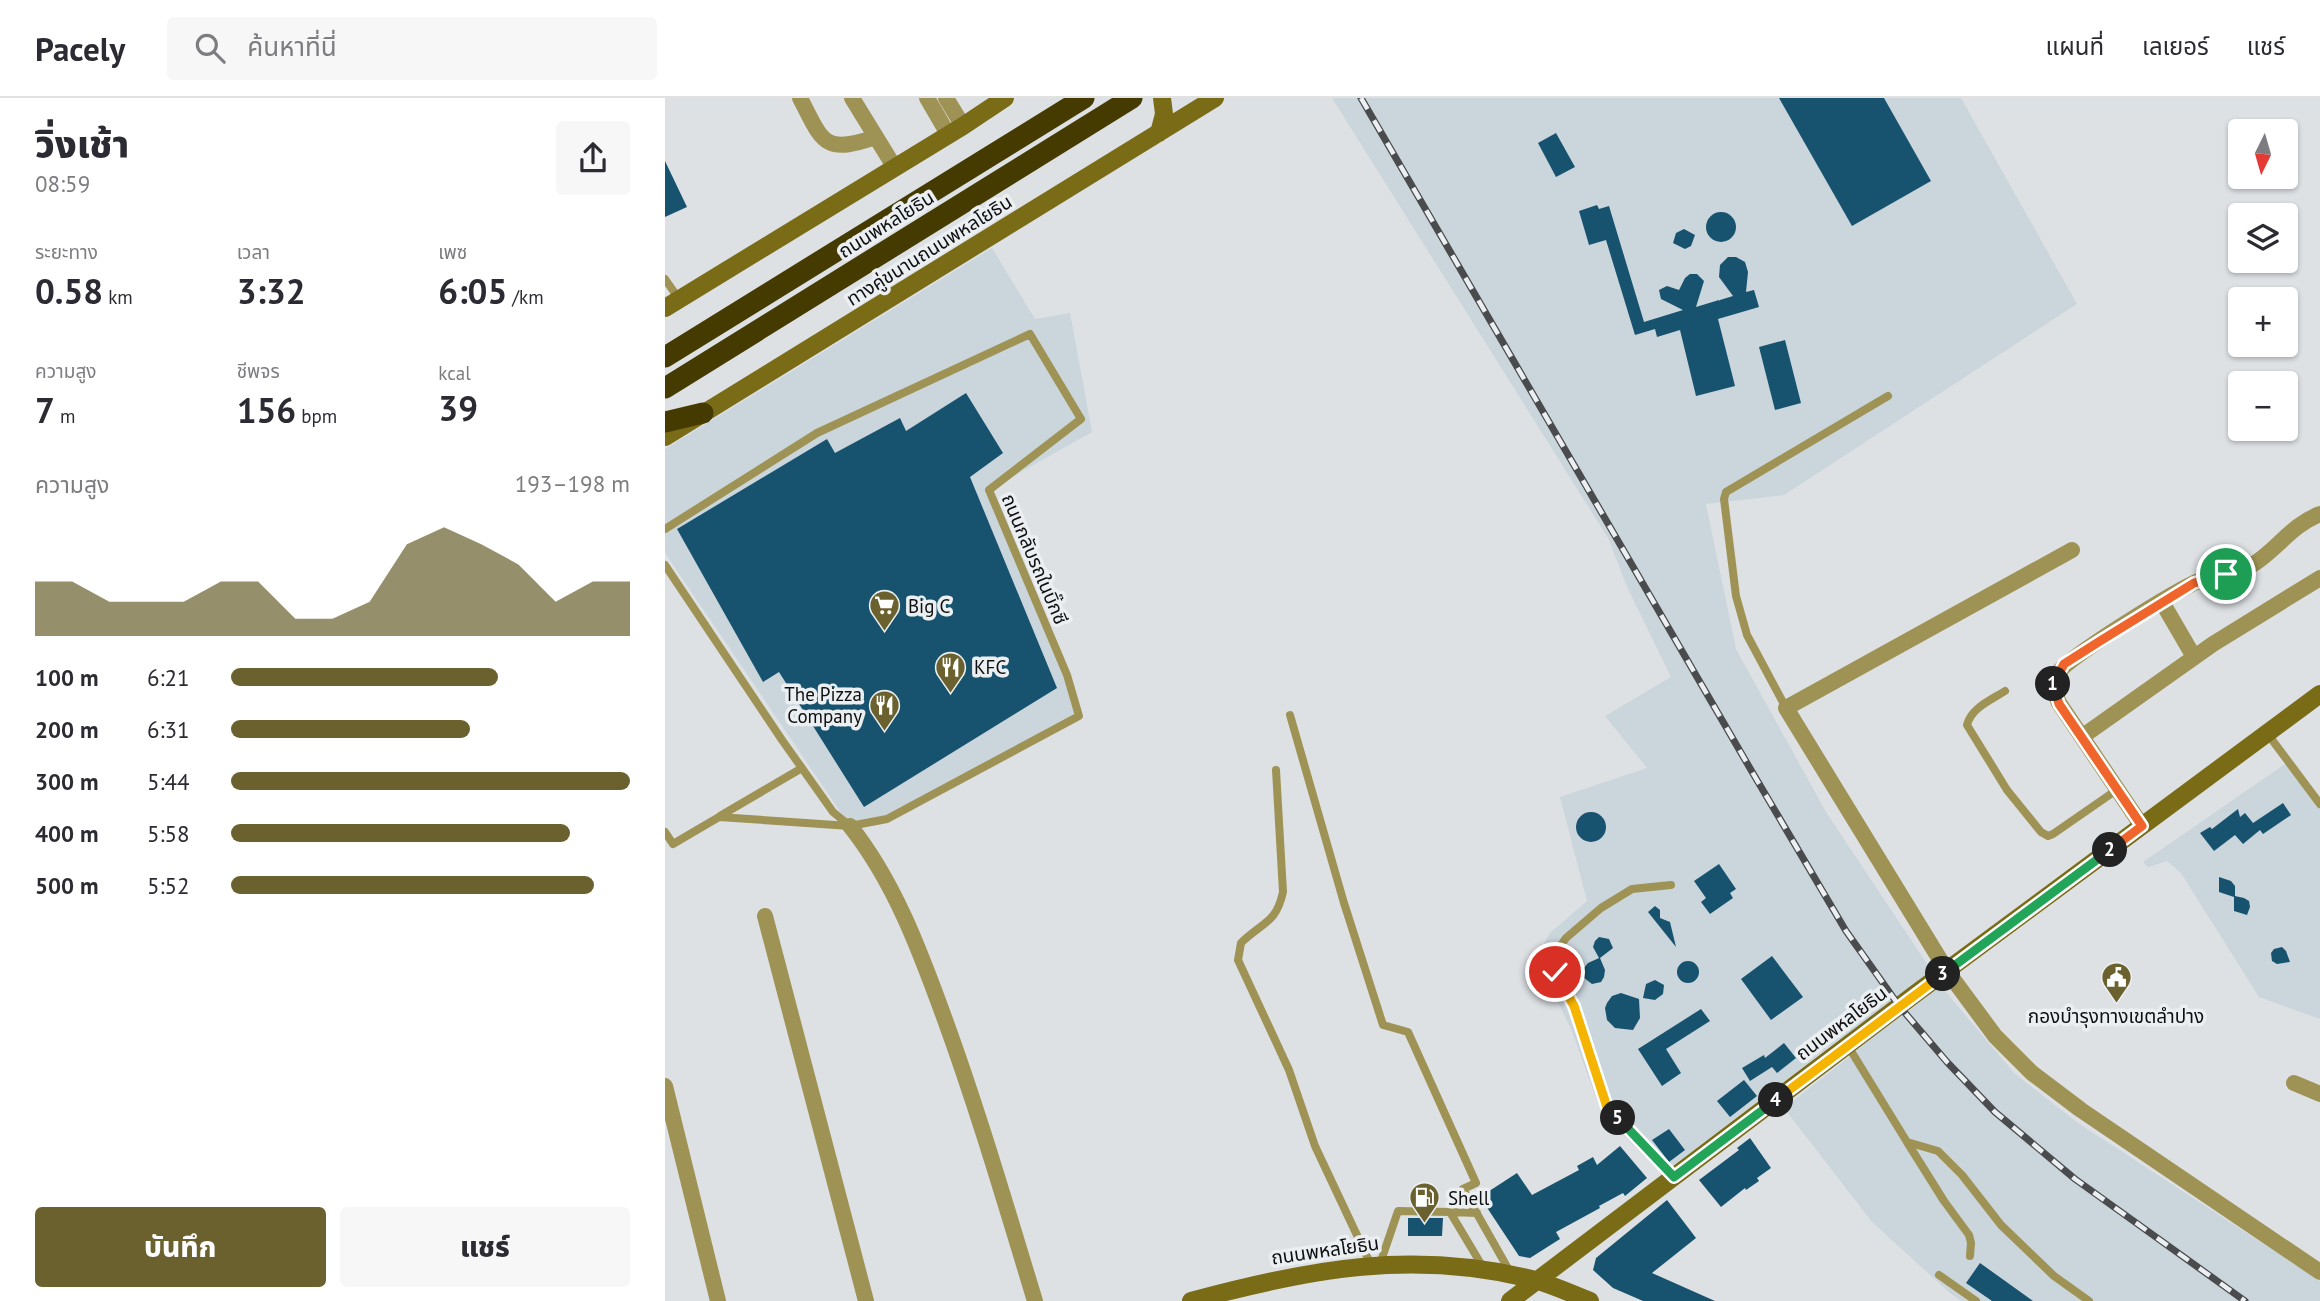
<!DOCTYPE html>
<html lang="th">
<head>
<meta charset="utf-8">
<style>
	:root { --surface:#fff; --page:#f7f7f7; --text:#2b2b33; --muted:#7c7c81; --line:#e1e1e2; --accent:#6a612e }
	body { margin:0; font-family:"PT Sans","Noto Sans Thai",sans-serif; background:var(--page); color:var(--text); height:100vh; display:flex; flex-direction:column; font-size:26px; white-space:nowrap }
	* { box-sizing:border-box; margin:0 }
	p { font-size:23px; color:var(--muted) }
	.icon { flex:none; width:38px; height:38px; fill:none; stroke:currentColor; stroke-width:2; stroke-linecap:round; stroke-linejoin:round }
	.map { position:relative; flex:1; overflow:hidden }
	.side { display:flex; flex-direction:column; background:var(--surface); width:665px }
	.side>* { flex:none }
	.needle { width:46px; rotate:185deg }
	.buttons { position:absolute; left:1563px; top:21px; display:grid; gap:14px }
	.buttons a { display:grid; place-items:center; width:70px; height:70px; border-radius:7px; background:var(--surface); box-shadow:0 2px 5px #0004; font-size:35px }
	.pin { position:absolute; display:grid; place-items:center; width:60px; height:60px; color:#fff; margin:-30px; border:4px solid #fff; border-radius:50%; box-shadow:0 2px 7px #0007 }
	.km { position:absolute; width:35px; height:35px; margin:-18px; border-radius:50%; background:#222; color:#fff; font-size:19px; line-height:35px; text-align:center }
	.round { display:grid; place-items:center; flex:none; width:74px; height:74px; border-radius:7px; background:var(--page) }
	.head { display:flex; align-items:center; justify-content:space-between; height:119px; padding:0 35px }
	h1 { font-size:38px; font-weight:800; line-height:52px }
	.metrics { display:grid; grid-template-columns:repeat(3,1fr); gap:10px; height:119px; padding:7px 35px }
	.metrics div { display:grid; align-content:center }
	.metrics b { font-size:35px; font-weight:800 }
	.metrics small { font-size:19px; font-weight:400 }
	.metrics p { font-size:19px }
	.chart { height:196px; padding:14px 35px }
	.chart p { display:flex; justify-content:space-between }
	.chart svg { width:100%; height:126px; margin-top:7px; fill:var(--accent); opacity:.7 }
	.button { display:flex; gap:14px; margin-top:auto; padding:14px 35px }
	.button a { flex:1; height:80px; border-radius:7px; background:var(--accent); color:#fff; font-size:28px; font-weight:800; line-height:80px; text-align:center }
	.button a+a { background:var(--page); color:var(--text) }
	ul { padding:0 35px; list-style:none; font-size:23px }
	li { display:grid; grid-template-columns:112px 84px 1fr; align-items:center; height:52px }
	li i { height:18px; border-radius:9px; background:var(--accent) }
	header { display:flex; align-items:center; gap:42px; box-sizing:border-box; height:98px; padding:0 35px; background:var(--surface); border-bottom:2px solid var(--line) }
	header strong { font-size:33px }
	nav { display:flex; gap:38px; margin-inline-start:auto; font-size:24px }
	.search { width:490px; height:63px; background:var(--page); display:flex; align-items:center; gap:18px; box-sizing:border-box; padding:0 24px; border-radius:7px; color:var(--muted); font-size:26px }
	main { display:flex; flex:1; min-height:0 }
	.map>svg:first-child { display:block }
	.built { fill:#cad5dc }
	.building { fill:#17536f }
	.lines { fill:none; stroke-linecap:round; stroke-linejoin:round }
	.lane { stroke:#9e9355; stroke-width:8 }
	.street { stroke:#9e9355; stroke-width:16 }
	.secondary { stroke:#7a6c17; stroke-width:18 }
	.highway { stroke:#453b00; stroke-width:21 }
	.rail-casing { stroke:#494b4d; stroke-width:7 }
	.rail { stroke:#ebeff1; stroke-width:4.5; stroke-dasharray:13; stroke-linecap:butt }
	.split-1-casing { stroke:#fff; stroke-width:14 }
	.split-2-casing { stroke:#fff; stroke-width:14 }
	.split-3-casing { stroke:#fff; stroke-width:14 }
	.split-4-casing { stroke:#fff; stroke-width:14 }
	.split-5-casing { stroke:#fff; stroke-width:14 }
	.split-6-casing { stroke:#fff; stroke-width:14 }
	.split-1 { stroke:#f0652b; stroke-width:9 }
	.split-2 { stroke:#f0652b; stroke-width:9 }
	.split-3 { stroke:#22a559; stroke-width:9 }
	.split-4 { stroke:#f5b400; stroke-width:9 }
	.split-5 { stroke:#22a559; stroke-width:9 }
	.split-6 { stroke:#f5b400; stroke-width:9 }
	.labels { text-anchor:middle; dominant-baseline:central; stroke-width:7; stroke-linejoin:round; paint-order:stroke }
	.street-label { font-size:19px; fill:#0e0f10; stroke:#ebeff1 }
	.poi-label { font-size:19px; fill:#0e0f10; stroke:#ebeff1; text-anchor:start }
</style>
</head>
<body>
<header>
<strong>Pacely</strong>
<div class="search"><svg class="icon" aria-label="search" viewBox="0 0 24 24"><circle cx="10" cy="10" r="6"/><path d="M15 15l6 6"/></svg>ค้นหาที่นี่</div>
<nav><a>แผนที่</a><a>เลเยอร์</a><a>แชร์</a></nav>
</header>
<main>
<section class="side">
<div class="head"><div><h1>วิ่งเช้า</h1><p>08:59</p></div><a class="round"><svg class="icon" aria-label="share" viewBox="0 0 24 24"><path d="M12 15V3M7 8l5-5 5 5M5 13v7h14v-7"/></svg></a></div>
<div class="metrics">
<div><p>ระยะทาง</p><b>0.58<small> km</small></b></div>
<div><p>เวลา</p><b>3:32</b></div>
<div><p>เพซ</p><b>6:05<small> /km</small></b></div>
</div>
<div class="metrics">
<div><p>ความสูง</p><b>7<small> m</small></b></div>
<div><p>ชีพจร</p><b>156<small> bpm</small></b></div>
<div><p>kcal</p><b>39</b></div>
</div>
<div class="chart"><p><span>ความสูง</span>193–198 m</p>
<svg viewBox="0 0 160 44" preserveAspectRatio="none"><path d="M0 44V25L10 25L20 32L30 32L40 32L50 25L60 25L70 38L80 38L90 32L100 12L110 6L120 12L130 19L140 32L150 25L160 25V44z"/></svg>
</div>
<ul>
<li><b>100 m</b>6:21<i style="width:67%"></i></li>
<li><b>200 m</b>6:31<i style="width:60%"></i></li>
<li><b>300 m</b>5:44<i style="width:100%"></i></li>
<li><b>400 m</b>5:58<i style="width:85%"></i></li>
<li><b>500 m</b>5:52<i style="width:91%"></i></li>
</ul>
<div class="button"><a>บันทึก</a><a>แชร์</a></div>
</section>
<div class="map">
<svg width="1655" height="1203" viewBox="0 0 1655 1203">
	<rect width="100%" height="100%" fill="#dee1e4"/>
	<path class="built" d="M667,0H1296L1412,206L1119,397L1041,406L1071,551L1161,714L1280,893L1350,976L1413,1025L1655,1183V1203H1296L1285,1195L1207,1124L1119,1010L1184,959L1177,939L997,1076L937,1016L906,931L882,882L875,854L884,836L922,803L895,699L982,670L940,618L1006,579L963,491L943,440Z
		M327,150L370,221L405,215L427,334L324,392L402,577L414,618L222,721L185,728L0,455V351Z
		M1623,664L1655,706V921L1594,899L1516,775L1502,763L1483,769L1478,764Z"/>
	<path class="building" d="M1114,0H1219L1266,83L1187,128Z
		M891,35L910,69L891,79L873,45Z
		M0,63L22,109L0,119Z
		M932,107L934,111L944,108L979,224L1018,212L996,201L994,192L1002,188L1014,192L1020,180L1025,176H1032L1039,183L1031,209L1054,202L1055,203V202L1068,198L1054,179L1055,167L1063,159H1071L1080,164L1083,174L1081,194L1089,192L1094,209L1053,221L1070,288L1031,298L1015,232L992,239L990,231L970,237L941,142L924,147L914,113Z
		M1041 129a15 15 0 1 1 30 0a15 15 0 1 1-30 0Z
		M1019,131L1030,137L1026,148L1020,151L1008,145L1011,135Z
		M1120,242L1136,305L1110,312L1094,249Z
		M301,295L338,355L305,379L392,590L199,709L114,574L98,584L12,431L162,341L170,355L235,320L241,333Z
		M1618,705L1626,717L1598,736L1595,732L1578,746L1570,737L1549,753L1535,735L1545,729L1547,731L1573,711L1575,719L1580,715L1588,725Z
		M911 729a15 15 0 1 1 30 0a15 15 0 1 1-30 0Z
		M1054,766L1071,791L1065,795L1068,800L1045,816L1036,804L1041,800L1029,783Z
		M1554,779L1566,783L1570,788V798L1579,800L1584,803L1585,809L1582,817L1569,813V799L1554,794Z
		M990,808L995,812V820L1005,824L1011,849L983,814Z
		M934,839L944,841L948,850L935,860L940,872L939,879L936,884L927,886L918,879V871L923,865L934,860L928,849L930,843Z
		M1617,849L1621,853L1625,864L1612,866L1607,863L1606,855L1609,851Z
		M1107,858L1138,899L1106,922L1076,881Z
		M1012 874a11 11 0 1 1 22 0a11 11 0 1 1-22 0Z
		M990,882L999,887L998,896L990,902L978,900L981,886Z
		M956,895L974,901L975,920L968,932L950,930L942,922L940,910L942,905L947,898Z
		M1036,911L1045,923L1001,951L1016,975L997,988L973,951Z
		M1119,945L1131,960L1112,975L1107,969L1085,983L1077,970L1099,957L1100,960Z
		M1079,982L1092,998L1065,1019L1052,1003Z
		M1004,1031L1020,1052L1004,1064L987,1042Z
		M1085,1040L1106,1070L1092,1080L1094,1083L1081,1092L1080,1090L1056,1109L1034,1082L1074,1052L1072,1050Z
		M955,1048L982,1080L960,1098L958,1095L934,1108L935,1110L891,1134L895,1141L865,1160L854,1158L815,1099L852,1075L867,1097L914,1072L912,1068L928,1059L932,1067Z
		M1002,1102L1031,1140L987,1175L1050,1203H978L948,1190L928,1172L931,1160Z
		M743,1120H778L777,1138H743Z
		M1315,1165L1368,1203H1327L1301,1185Z"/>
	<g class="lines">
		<path class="lane" d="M0,181L14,201
			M0,431L152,335L365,236L416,321L324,392L402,577L414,618L222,721L185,728L54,719L8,746L0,734
			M0,467L117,642L168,714L185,728
			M1340,593C1326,602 1306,610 1302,627L1342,692L1376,734L1383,738L1388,736L1453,691
			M1121,610L1082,537L1071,498L1059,401L1061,394L1223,298
			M625,617L679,805L718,927L743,934L811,1085L798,1091L845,1174
			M1602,635L1655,706
			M611,672L618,794C611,826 597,824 576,845L573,862L624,972L650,1048L706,1167
			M55,718L137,670
			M1006,787L967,791L936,810L901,840L889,857L890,874L909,908L942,1009L1009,1079
			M1183,948L1242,1044L1273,1053L1297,1077L1336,1127L1389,1178L1424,1203
			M1242,1044L1279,1103L1304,1137L1306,1145L1305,1158
			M785,1114L812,1115
			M715,1166L733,1113L785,1114L819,1171
			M1274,1177L1311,1203"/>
		<path class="street" d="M135,0C158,44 158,57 211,39
			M187,0L230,70
			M262,0L283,36
			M281,0L298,28
			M1407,452L1121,610L1282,873L1330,938L1367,975L1416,1012L1655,1174
			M1497,504L1529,559
			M1418,638L1548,546L1655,480
			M185,728C229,783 255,853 279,919C313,1012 341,1108 370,1203
			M1477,728L1394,605C1390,595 1386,586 1393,575C1403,559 1514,490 1536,482C1553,476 1571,476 1587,467C1611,453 1626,427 1655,416
			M100,818L201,1203
			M1629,985L1655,996
			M0,988L53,1203"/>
		<path class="secondary" d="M494,35L499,16L497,0
			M0,210L298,28L340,0
			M0,339L550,0
			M526,1203C644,1171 749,1151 870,1182C888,1187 907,1196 925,1203
			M845,1203L1250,896L1655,596"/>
		<path class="highway" d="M0,259L419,0
			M0,290L467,0
			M0,324L38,315"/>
		<defs>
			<path id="rail" d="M696,0L1086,672L1181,833L1235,909L1282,964L1330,1014L1410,1081L1580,1203"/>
		</defs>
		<use href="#rail" class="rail-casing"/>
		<use href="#rail" class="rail"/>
	</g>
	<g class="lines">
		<defs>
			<path id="split-1" d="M1388,586L1399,566L1435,543L1529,485L1561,476"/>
			<path id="split-2" d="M1388,586L1394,606L1477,728L1445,752"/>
			<path id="split-3" d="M1278,876L1445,752"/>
			<path id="split-4" d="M1111,1002L1278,876"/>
			<path id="split-5" d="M953,1020L1009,1079L1111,1002"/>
			<path id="split-6" d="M890,874L909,908L942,1009L953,1020"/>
		</defs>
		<use href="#split-1" class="split-1-casing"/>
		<use href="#split-2" class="split-2-casing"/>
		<use href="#split-3" class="split-3-casing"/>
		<use href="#split-4" class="split-4-casing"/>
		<use href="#split-5" class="split-5-casing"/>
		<use href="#split-6" class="split-6-casing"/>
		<use href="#split-1" class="split-1"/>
		<use href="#split-2" class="split-2"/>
		<use href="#split-3" class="split-3"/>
		<use href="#split-4" class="split-4"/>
		<use href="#split-5" class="split-5"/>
		<use href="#split-6" class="split-6"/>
	</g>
	<defs>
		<symbol id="supermarket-pin" viewBox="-11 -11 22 30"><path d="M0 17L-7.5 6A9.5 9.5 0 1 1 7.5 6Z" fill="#6a612e" stroke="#ebeff1"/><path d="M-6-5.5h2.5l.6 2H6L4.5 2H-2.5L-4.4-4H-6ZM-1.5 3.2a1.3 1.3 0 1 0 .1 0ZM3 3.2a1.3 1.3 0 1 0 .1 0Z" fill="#fff"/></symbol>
		<symbol id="restaurant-pin" viewBox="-11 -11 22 30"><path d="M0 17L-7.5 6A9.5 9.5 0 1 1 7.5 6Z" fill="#6a612e" stroke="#ebeff1"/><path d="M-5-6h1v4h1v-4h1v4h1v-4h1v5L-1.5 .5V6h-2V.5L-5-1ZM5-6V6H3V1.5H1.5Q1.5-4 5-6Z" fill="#fff"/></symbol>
		<symbol id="civic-pin" viewBox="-11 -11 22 30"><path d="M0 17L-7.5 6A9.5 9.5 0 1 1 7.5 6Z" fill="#6a612e" stroke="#ebeff1"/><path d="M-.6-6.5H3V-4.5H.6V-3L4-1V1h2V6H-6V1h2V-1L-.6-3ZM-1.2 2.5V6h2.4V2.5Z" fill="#fff"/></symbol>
		<symbol id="fuel-pin" viewBox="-11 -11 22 30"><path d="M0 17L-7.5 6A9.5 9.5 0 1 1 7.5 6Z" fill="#6a612e" stroke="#ebeff1"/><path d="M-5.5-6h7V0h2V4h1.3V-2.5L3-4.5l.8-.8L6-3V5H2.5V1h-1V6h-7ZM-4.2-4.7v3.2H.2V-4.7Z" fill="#fff"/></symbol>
	</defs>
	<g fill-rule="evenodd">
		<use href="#supermarket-pin" x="202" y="490" width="35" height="47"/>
		<use href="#restaurant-pin" x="268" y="552" width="35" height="47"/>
		<use href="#restaurant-pin" x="202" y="590" width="35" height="47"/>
		<use href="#civic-pin" x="1434" y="862" width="35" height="47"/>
		<use href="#fuel-pin" x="742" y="1082" width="35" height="47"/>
	</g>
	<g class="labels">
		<g class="street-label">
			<text transform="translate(221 126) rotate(-32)">ถนนพหลโยธิน</text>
			<text transform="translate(264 152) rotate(-32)">ทางคู่ขนานถนนพหลโยธิน</text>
			<text transform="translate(370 461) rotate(67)">ถนนกลับรถในบิ๊กซี</text>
			<text transform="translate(1176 925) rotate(-37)">ถนนพหลโยธิน</text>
			<text transform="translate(660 1152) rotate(-8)">ถนนพหลโยธิน</text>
		</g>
		<g class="poi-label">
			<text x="243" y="508">Big C</text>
			<text x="309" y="569">KFC</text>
			<text x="197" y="596" text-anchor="end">The Pizza<tspan x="197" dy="22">Company</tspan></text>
			<text x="1451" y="918" text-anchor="middle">กองบำรุงทางเขตลำปาง</text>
			<text x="783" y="1100">Shell</text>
		</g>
	</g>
</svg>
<div class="buttons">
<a><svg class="needle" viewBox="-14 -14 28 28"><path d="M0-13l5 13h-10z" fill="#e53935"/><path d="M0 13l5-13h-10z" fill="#7c7c81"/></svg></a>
<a><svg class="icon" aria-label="layers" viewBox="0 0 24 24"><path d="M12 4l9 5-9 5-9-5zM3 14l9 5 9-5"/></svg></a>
<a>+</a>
<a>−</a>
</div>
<div class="pin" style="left:1561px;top:476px;background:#1e9e55"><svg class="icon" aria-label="arrive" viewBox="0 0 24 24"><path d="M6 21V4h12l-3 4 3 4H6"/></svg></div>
<div class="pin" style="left:890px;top:874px;background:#d93025"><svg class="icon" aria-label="check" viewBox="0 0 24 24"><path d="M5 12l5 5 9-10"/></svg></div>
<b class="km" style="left:1388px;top:586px">1</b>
<b class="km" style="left:1445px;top:752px">2</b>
<b class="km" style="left:1278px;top:876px">3</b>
<b class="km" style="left:1111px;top:1002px">4</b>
<b class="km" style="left:953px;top:1020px">5</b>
</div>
</main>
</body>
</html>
